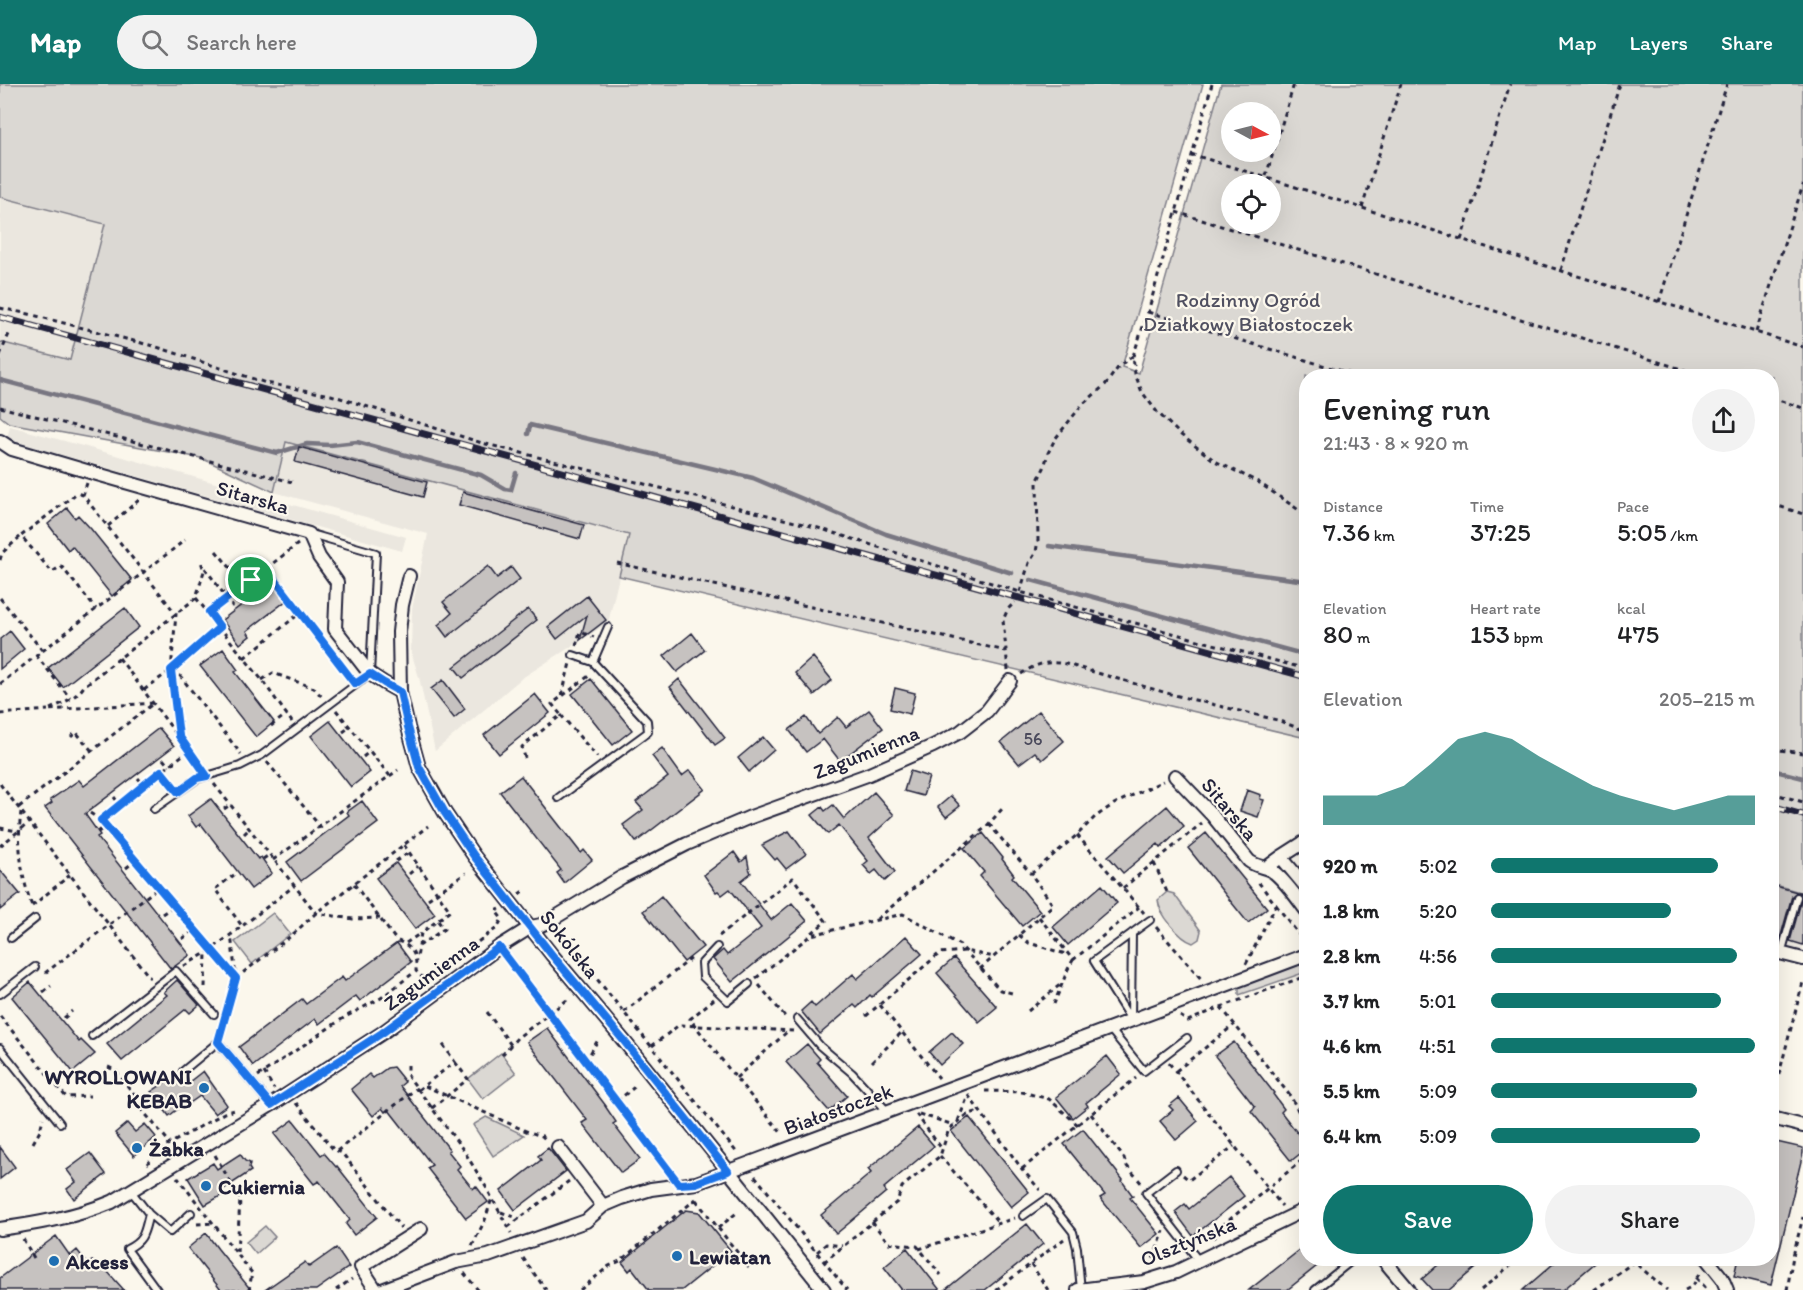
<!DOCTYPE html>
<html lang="en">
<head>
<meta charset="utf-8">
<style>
	:root { --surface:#fff; --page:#f2f2f2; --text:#202124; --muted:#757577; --accent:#0f766e }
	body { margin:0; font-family:Itim,sans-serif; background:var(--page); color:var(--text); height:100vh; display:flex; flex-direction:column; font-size:22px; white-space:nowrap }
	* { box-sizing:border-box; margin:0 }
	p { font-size:20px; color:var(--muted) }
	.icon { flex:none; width:33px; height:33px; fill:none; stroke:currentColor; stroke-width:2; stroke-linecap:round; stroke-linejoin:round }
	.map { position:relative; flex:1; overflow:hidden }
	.panel { position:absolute; left:1299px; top:285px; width:480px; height:897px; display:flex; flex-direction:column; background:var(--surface); border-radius:24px; box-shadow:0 6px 24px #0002 }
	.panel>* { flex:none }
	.needle { width:39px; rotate:97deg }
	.tools { position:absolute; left:1221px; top:18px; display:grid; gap:12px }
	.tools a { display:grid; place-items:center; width:60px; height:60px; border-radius:50%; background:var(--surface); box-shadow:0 6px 24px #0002; font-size:30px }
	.pin { position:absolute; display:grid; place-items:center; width:51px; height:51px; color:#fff; margin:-26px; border:3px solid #fff; border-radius:50%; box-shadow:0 2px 6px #0007 }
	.round { display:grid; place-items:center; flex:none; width:63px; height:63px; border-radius:32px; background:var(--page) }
	.overview { display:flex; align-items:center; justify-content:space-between; height:102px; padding:0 24px }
	h1 { font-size:33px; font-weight:600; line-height:45px }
	.stats { display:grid; grid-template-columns:repeat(3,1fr); gap:9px; height:102px; padding:6px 24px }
	.stats div { display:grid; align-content:center }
	.stats b { font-size:26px; font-weight:600 }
	.stats small { font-size:16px; font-weight:400 }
	.stats p { font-size:16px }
	.chart { height:168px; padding:12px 24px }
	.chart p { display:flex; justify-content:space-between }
	.chart svg { width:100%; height:108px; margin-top:6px; fill:var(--accent); opacity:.7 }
	.button { display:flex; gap:12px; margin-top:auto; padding:12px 24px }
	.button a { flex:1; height:69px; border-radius:36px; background:var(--accent); color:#fff; font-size:24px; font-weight:600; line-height:69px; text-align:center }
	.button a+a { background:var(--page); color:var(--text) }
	ul { padding:0 24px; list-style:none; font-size:20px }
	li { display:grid; grid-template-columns:96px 72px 1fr; align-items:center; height:45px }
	li i { height:15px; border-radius:8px; background:var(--accent) }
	header { display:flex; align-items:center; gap:36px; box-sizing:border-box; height:84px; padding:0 30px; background:var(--accent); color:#fff }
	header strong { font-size:28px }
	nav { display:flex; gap:33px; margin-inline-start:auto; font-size:21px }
	.search { width:420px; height:54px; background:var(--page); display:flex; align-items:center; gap:15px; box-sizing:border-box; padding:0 21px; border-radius:33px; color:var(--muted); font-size:22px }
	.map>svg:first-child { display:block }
	.built { fill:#ebe7df }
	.green { fill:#dbd8d3; stroke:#7e7d87; stroke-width:1.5; fill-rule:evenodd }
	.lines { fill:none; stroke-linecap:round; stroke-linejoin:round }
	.stream { stroke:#787681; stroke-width:4.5 }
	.building { fill:#c6c2c0; stroke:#22223b; stroke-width:1.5 }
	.service-casing { stroke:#22223b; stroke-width:10 }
	.minor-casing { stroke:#22223b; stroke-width:16 }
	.path { stroke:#22223b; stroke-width:3; stroke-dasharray:4.5 4.5; stroke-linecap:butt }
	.service { stroke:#fbf7ec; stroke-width:6 }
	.minor { stroke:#fbf7ec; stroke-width:12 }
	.rail-casing { stroke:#22223b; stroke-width:7 }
	.rail { stroke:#fbf7ec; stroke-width:4.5; stroke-dasharray:14; stroke-linecap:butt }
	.route-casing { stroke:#fff; stroke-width:12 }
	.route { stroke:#1a73e8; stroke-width:8 }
	.poi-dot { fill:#1f6fb2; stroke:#fbf7ec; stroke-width:2 }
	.labels { text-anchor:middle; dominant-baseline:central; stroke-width:4.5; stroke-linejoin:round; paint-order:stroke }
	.number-label { font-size:18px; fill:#4b4a5c }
	.park-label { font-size:21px; fill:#505061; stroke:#fbf7ec }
	.street-label { font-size:21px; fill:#22223b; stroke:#fbf7ec }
	.poi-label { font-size:21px; font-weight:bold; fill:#22223b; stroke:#fbf7ec; text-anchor:start }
</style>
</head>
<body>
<header>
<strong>Map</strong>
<div class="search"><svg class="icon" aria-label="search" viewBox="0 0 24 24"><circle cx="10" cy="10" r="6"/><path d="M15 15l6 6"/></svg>Search here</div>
<nav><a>Map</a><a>Layers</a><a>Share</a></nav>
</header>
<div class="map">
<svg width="1803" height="1206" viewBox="0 0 1803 1206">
	<rect width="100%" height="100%" fill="#fbf7ec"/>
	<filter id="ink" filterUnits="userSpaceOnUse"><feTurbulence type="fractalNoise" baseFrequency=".0167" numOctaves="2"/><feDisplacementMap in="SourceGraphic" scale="12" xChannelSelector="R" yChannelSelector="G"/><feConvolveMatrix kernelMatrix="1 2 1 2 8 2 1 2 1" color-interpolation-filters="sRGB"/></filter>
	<g filter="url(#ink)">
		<path class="built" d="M0,113L105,140L70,276L0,258Z
			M10,342L137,377L406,453L402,467L23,360L7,354Z
			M286,358L629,451L608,539L522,594L435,667L419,593L411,568L412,525L428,450L274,408Z
			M1772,801L1803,810V871L1772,863Z"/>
		<path class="green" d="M0,0H1203L1122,283L1139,289L1221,0H1803V809L1772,800V292H1306V654L619,492L629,451L286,358L274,408L201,374L9,339L0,332V258L70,276L105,140L0,113ZM1232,28H1270V68H1232ZM1232,100H1270V140H1232Z
			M1167,808L1174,810L1201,847L1199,855L1193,859C1180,855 1159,830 1158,816Z
			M273,829L290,850L252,880L235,858Z
			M1306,878V888L1239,911V903L1242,901Z
			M501,969L516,989L483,1015L468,995Z
			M486,1033L524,1051L493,1072L473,1041Z
			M265,1142L275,1153L256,1170L246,1158Z"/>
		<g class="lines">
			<path class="stream" d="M0,296L277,369L307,360L330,361L357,358L481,391L505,405L511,406L516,389
				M528,350L530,341L753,394L886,450L1012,489
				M1049,462L1306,497
				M1031,496L1306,571
				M1772,686L1803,694"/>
		</g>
		<path class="building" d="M299,363L427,398L423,413L295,378Z
			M463,408L584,441L580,455L459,421Z
			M67,424L75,434L78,431L91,445L132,496L112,512L72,462L68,466L48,440Z
			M488,482L497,494L511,483L520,495L447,553L438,541L452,529L443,518Z
			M273,497L287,516L247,547L250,552L240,560L222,536Z
			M587,512L606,536L580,556L587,531L557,555L548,543Z
			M125,524L139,543L63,603L48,584Z
			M528,525L537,536L463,594L454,583Z
			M10,547L24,565L0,585V555Z
			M692,549L705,566L677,588L664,572Z
			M223,565L238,586L235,588L274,638L256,653L200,582Z
			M813,573L832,596L814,611L795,589Z
			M591,595L632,646L613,661L572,610Z
			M679,595L725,654L715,661L670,603Z
			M443,596L465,625L454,634L431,605Z
			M895,604L915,609L910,630L890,625Z
			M535,610L550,629L499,670L484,651Z
			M869,626L883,644L840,677L823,655L806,668L789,646L806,633L818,650L838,633L846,643Z
			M1039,627L1064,657L1042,676L1035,668L1019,680L1001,658Z
			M330,637L370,688L351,703L311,652Z
			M159,644L174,662L85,730L100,751L97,753L190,871L171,885L45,724L52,719L50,716L79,696L84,702Z
			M763,653L774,666L749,688L738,674Z
			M662,664L682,692L690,686L705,705L636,758L623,741L643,726L636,718L668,693L652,672Z
			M910,687L929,693L923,712L904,707Z
			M521,692L581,769L584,766L592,776L564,799L557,789L561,786L500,708Z
			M1247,706L1261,711L1260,715L1264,716L1258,733L1240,727Z
			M874,708L894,731L869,754L895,788L885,797L876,786L871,790L863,781L868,777L839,741L828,750L812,731L822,723L825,727L833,721L844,735Z
			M951,712L960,722L946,733L938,723Z
			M211,715L258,775L261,773L272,789L251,805L201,740L196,743L188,732Z
			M362,717L378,739L301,797L287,778L349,731L347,728Z
			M1167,722L1184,742L1161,764L1158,760L1123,789L1108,772Z
			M789,747L806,770L786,785L777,774L775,776L762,761Z
			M983,749L1003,774L1002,775L1014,791L1012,793L1040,827L1022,842L980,792L984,788L964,764Z
			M1206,749L1267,824L1248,839L1188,764Z
			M734,768L741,778L747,773L749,784L751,789L741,797L771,836L792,819L807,837L732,898L713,875L723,866L727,871L761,844L730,805L722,811L718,807L716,808L704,791Z
			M396,779L435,830L415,845L376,794Z
			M0,786L20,810L0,826Z
			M1102,801L1117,819L1068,861L1053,843Z
			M1772,801L1797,808L1792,812L1780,855L1772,853Z
			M1799,808L1803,809V861L1790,857L1802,814Z
			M661,812L703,863L684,878L643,827Z
			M906,852L922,870L872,913L870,911L857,924L854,921L820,950L801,927L811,918L815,923L853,890L857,895Z
			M397,859L411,878L360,917L356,912L319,940L315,935L253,982L239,963L302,915L306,920L342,893L345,897Z
			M954,874L997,923L979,938L937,889Z
			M177,896L199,921L190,929L186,925L122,977L107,960L167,911L164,908Z
			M30,898L79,958L81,956L95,970L73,988L12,913Z
			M547,944L606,1022H605L616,1038L613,1040L640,1075L621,1089L582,1039L587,1036L527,958Z
			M952,948L963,960L940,981L929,968Z
			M1234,958L1274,1009L1273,1010L1284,1025L1281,1028L1306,1060V1065L1291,1077L1251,1027L1255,1023L1215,972Z
			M807,960L820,975L817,978L847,1012L829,1027L786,978Z
			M1107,972L1121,990L1086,1019L1088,1022L1073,1034L1056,1013Z
			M393,983L405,998L400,1002L450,1066L448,1067L460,1082L457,1085L473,1105L476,1102L488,1118L466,1134L427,1084L432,1081L388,1025L385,1028L382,1024L373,1032L351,1005L369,990L373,994L387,984Z
			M203,987L227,1021L215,1030L200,1012L184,1023L183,1021L169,1032L151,1008L173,993L176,997L184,992L189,998Z
			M1179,1014L1198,1037L1176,1056L1160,1037L1173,1026L1169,1022Z
			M969,1033L1029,1108L1011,1123L951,1047Z
			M293,1036L321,1071L324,1069L336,1083L337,1082L377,1133L354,1151L346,1140L350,1136L319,1097L314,1100L274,1050Z
			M127,1039L135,1048L145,1040L156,1053L134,1072L115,1049Z
			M918,1043L934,1062L884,1104L886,1108L836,1150L821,1131L871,1089L868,1085Z
			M1083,1045L1123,1096L1122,1097L1133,1112L1130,1114L1159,1150L1141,1164L1100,1114L1105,1111L1064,1060Z
			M1772,1057L1803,1064V1069L1771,1201L1734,1192L1738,1174H1772Z
			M0,1063L15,1083L0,1095Z
			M548,1064L566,1087L515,1126L501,1107L541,1076L538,1072Z
			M90,1069L106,1090L74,1115L67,1105L76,1098L67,1086Z
			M240,1070L245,1077L250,1079L249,1084L251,1087L222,1106L224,1110L205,1121L188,1094L213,1079L217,1085Z
			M1229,1093L1244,1112L1193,1152L1175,1128L1185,1120L1189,1125Z
			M686,1126L699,1128L731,1167L682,1206H649L632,1184L629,1187L622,1178Z
			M1027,1140L1043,1160L1027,1173L985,1206H945Z
			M206,1149L218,1165L251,1206H221L188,1164Z
			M56,1152L70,1172L77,1166L88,1180L92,1177L107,1187L124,1206H0V1194Z
			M1306,1161V1174H1327L1287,1206H1249Z
			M336,1164L349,1183L316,1206H265L305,1178L309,1183Z
			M907,1164L917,1177L940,1206H902L884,1183Z
			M1446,1174H1487L1449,1206H1432L1422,1195Z
			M1560,1174H1601L1563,1206H1523Z"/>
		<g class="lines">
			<defs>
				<path id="service" d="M573,571L593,578
					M558,714L648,648L647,637L593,578L608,543
					M154,725L197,695L240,682L262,671L370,590L376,469L311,450
					M1132,849L1131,936L1094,877L1150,836
					M11,854L35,835
					M717,863L702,879L703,893L728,917L749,900
					M1781,870L1797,813
					M0,910L35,883
					M797,935L820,962L852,989L888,1028
					M1110,945L1144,987L1187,954
					M92,952L176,887L214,930
					M0,964L60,1039
					M183,987L218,958L271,1021
					M1176,1086L1146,1109L1199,1177
					M131,1107L149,1130C144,1148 145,1156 127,1165L157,1206
					M149,1130L170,1148L191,1129
					M1023,1132L1047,1115L1073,1148L1077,1164L1081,1206
					M1315,1206L1355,1174"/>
				<path id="minor" d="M0,357L12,365L90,388L309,450L319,473L337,498L335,545L370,590L384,599L400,608
					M409,492L402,521L399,548L400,608L408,643L419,683L445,729L474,772L552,871L624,957L824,1206
					M1175,692L1212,731L1249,777C1258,784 1267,782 1275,789C1287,799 1297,814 1306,826
					M1281,773L1306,757
					M1266,784L1281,773L1306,803
					M1772,867L1803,875
					M1772,1034L1803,1042
					M558,1063L603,1122
					M0,1145C39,1139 76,1133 112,1118L271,1021L382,949L499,863L531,843L541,841L551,836L622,793L687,760L748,734L867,691L933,662L960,648L987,627L1010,597
					M1382,1174L1409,1206
					M1706,1174L1722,1194L1727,1206
					M376,1206L361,1183L421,1145
					M382,1206L456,1178L488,1172L586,1137L603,1122L622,1114L651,1105L696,1099L710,1094L1306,871
					M1078,1206L1144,1198L1176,1188L1306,1125"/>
			</defs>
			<use href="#service" class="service-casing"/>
			<use href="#minor" class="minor-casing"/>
			<path class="path" d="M1212,0L1148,228L1133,272L1135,290L1142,308L1157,328L1181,351L1215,377L1258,398L1306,431
				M1191,70L1803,263
				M1266,92L1294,0
				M1362,124L1401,0
				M1176,128L1704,292
				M1461,156L1510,0
				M1561,186L1620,0
				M1659,218L1727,0
				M0,224L29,230L157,263L266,299L331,311L482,359L815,443L1020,508L1306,585
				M1148,228L1358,292
				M1756,248L1803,101
				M0,271L9,250
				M1772,314L1803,324
				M0,323L296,399
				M87,399L83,411L176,530L171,586L179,651
				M83,411L77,409L21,452L52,488L61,482L96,525
				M1772,420L1803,430
				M108,442L139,416
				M216,467L234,488L253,498L258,504
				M0,476L2,469L21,452
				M617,479L1006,567
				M205,484L233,523
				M267,485L300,529
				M1020,508L1029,479L1036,468L1038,456L1037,398L1044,384L1048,369L1055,355L1082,321L1105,301L1120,281L1133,272
				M0,514L42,566
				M196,514L262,596L292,638
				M209,528L298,460
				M576,562L580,548L594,553
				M36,571L70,614
				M119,574L201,683
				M244,574L300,529L350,594
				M174,584L241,670
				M1008,586L1003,536L1008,525L1015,518
				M1021,590C1038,579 1046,577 1066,580L1174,611L1277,636L1306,647
				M262,596L273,589L314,604L323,614
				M0,600L185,456
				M144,606L171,586L220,543
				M562,611L570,579
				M336,626L390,692
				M0,630L48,626
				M561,631L597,673
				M271,642L287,630
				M343,648L350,643
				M71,653L76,648L92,667
				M1772,665L1803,669
				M189,666L101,736L236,894
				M363,673L370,667
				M525,674L522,663L561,631L552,620L590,591
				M163,675L169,682
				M267,678L323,746
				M161,687L171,700
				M138,694L144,701
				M0,700L150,894
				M214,700L316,829L353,835L380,834
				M1772,709L1803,718
				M114,713L120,721
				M19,723L154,619L48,626C60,620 77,614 84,602L196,514L204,487L201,477
				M224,725L230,721
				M21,728C17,758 21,793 32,822
				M90,729L101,736
				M989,740L1031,790
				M0,744L18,747
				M98,748L106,742
				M244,750L249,745
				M1077,751L1144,829
				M404,761L450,827L421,849L417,874
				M0,762L30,738
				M263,775L269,771
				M273,776L398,686
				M396,777L409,768
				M1154,779L1167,808
				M126,784L135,777
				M409,790L418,782
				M234,791L215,805L242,842
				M354,800L396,856C412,862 417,870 416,887L425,896
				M1123,804L1202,739
				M519,810L526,805
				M428,815L466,789
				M1276,821L1304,857
				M32,822L70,791
				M162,830L174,822
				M1039,833L1073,876L1068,885L1054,920
				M877,835L986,743L1002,725
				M1156,843L1203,897
				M1019,851L1029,859L1069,871
				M719,852L793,794L826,837L812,849
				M182,855L195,846
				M406,859L421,849
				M419,862L444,845L438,837
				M562,863L568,859L738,1070
				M507,872L671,1089
				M1073,876L1139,823
				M1246,880L1276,821L1256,795
				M184,882L211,866L294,802
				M980,885L1053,821L1031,790L1077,751L1095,733L1114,720L1163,697
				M45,889L158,804
				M236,894L291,852L316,829L428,742
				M756,894L811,851L903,830L960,861L1000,906L1012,909
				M759,901L787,935
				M205,903L206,869
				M414,907L425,896L497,844L502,835L496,827L500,825
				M43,908L51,902
				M714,915L690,935L736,994L783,1051
				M880,921L939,994
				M1221,923L1291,1013L1306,1042
				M1028,927L1061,900
				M487,928L511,961
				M624,928L693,873
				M225,931L236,894L231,850
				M0,932L66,1013L90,1012
				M866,932L940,869L965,867L994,873
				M1180,932L1188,937L1221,923L1306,892
				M64,934L72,927
				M652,962L679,941L793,947
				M502,971L517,954L567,916
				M586,977L599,954
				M872,978L902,948
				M1169,979L1282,1122
				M408,981V992L464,1067L486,1103L511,1149
				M108,983L115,986L134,1010L137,1020L170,1059
				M1176,987L1235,940
				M264,988L274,1005
				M258,992L345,933L381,914L416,887
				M736,994L788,947
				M425,1002L526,1047L542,1052L546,1056
				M418,1006L455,978L442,959
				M985,1007L1022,1008L1049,1015L1078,1041
				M968,1011L1022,1085L1040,1106
				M617,1017L637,1001
				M1772,1017L1803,898
				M296,1019L333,1065L342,1069L401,1144
				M432,1024L468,995L455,978
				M916,1030L942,1065
				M919,1030L954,1041
				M1091,1030L1124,1074L1126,1081L1143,1101
				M958,1037L968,1012
				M33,1059L40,1047L43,1034
				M337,1067L417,1004
				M215,1071L240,1115L237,1169
				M940,1072L999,1139
				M147,1080L159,1066L224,1029L235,1026
				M1022,1085L1136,994
				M1183,1091L1189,1096L1234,1062
				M755,1092L847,1206
				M177,1093L252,1189L249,1206
				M696,1116L749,1183
				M501,1128L520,1135
				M872,1138L889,1159L917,1162L941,1191
				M197,1140L213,1139
				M508,1143L569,1097
				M718,1144L739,1127
				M1215,1154L1212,1150L1306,1073
				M23,1155L34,1174
				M472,1162L485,1136L492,1114
				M919,1165L1015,1134
				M817,1168L826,1160L842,1162
				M523,1174L546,1206
				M1628,1174L1634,1178
				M824,1178L897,1118L902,1103L940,1072L949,1045L967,1031L979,1027
				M1031,1180L1048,1206
				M1150,1183L1164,1147
				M464,1189L478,1206
				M1696,1194L1708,1206
				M336,1206L352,1195
				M580,1206L609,1182L620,1177L696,1115
				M996,1206L1064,1155
				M1481,1206L1519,1174
				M1594,1206L1634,1178L1667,1206
				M1685,1206L1693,1202L1700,1187
				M1787,1206L1793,1172L1803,1133"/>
			<use href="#service" class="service"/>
			<use href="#minor" class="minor"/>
			<defs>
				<path id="rail" d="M0,233L1306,593
					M1772,722L1803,731"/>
			</defs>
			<use href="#rail" class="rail-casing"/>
			<use href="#rail" class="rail"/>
		</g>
	</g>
	<g class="lines" filter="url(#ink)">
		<defs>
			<path id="route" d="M266,484L355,600L370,590L384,599L400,608L408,643L419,683L445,729L474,772L552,871L624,957L728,1087L696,1099L679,1100L499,863L382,949L271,1021L218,958L236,894L101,736L161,687L178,708L197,694L207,692L179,652L171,586L220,543L209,528Z"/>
		</defs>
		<use href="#route" class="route-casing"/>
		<use href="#route" class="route"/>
	</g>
	<g class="poi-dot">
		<circle cx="204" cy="1004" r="6"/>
		<circle cx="137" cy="1064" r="6"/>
		<circle cx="206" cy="1102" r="6"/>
		<circle cx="677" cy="1172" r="6"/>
		<circle cx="54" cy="1177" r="6"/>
	</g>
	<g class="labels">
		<g class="number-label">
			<text x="1033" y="655">56</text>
		</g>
		<g class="park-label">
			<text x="1248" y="215">Rodzinny Ogród<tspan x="1248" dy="24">Działkowy Białostoczek</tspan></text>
		</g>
		<g class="street-label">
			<text transform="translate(253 413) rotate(16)">Sitarska</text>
			<text transform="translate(866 668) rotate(-22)">Zagumienna</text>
			<text transform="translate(1230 725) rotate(50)">Sitarska</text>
			<text transform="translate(570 860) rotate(51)">Sokólska</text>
			<text transform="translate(431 889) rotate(-36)">Zagumienna</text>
			<text transform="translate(838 1025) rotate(-20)">Białostoczek</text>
			<text transform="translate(1188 1157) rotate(-22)">Olsztyńska</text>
		</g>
		<g class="poi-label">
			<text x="192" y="992" text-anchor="end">WYROLLOWANI<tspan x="192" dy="24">KEBAB</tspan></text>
			<text x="149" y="1064">Żabka</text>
			<text x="218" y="1102">Cukiernia</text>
			<text x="689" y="1172">Lewiatan</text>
			<text x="66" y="1177">Akcess</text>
		</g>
	</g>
</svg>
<div class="tools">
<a><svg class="needle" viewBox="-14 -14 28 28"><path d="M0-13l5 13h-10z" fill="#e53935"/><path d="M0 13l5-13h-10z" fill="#757577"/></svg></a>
<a><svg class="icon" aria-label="locate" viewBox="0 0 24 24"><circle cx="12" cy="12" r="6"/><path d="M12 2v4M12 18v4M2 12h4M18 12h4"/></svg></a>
</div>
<div class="pin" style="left:251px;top:496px;background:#1e9e55"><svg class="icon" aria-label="arrive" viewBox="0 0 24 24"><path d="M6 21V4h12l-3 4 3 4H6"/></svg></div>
<section class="panel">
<div class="overview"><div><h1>Evening run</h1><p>21:43 · 8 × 920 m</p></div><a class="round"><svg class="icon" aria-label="share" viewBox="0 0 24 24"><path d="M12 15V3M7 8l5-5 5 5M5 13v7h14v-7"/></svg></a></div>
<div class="stats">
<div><p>Distance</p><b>7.36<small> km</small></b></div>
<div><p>Time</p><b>37:25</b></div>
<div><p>Pace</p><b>5:05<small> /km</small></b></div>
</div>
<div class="stats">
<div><p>Elevation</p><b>80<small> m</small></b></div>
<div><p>Heart rate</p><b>153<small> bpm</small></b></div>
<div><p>kcal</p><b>475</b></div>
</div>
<div class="chart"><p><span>Elevation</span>205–215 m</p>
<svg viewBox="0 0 160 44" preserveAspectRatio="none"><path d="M0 44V32L10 32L20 32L30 28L40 19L50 9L60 6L70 9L80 16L90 22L100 28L110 32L120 35L130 38L140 35L150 32L160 32V44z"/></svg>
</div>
<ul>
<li><b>920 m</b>5:02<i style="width:86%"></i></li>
<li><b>1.8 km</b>5:20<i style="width:68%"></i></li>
<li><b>2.8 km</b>4:56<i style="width:93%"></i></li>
<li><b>3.7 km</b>5:01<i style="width:87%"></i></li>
<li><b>4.6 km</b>4:51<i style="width:100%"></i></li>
<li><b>5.5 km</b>5:09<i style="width:78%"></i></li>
<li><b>6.4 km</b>5:09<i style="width:79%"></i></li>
</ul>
<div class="button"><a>Save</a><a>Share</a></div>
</section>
</div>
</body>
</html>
